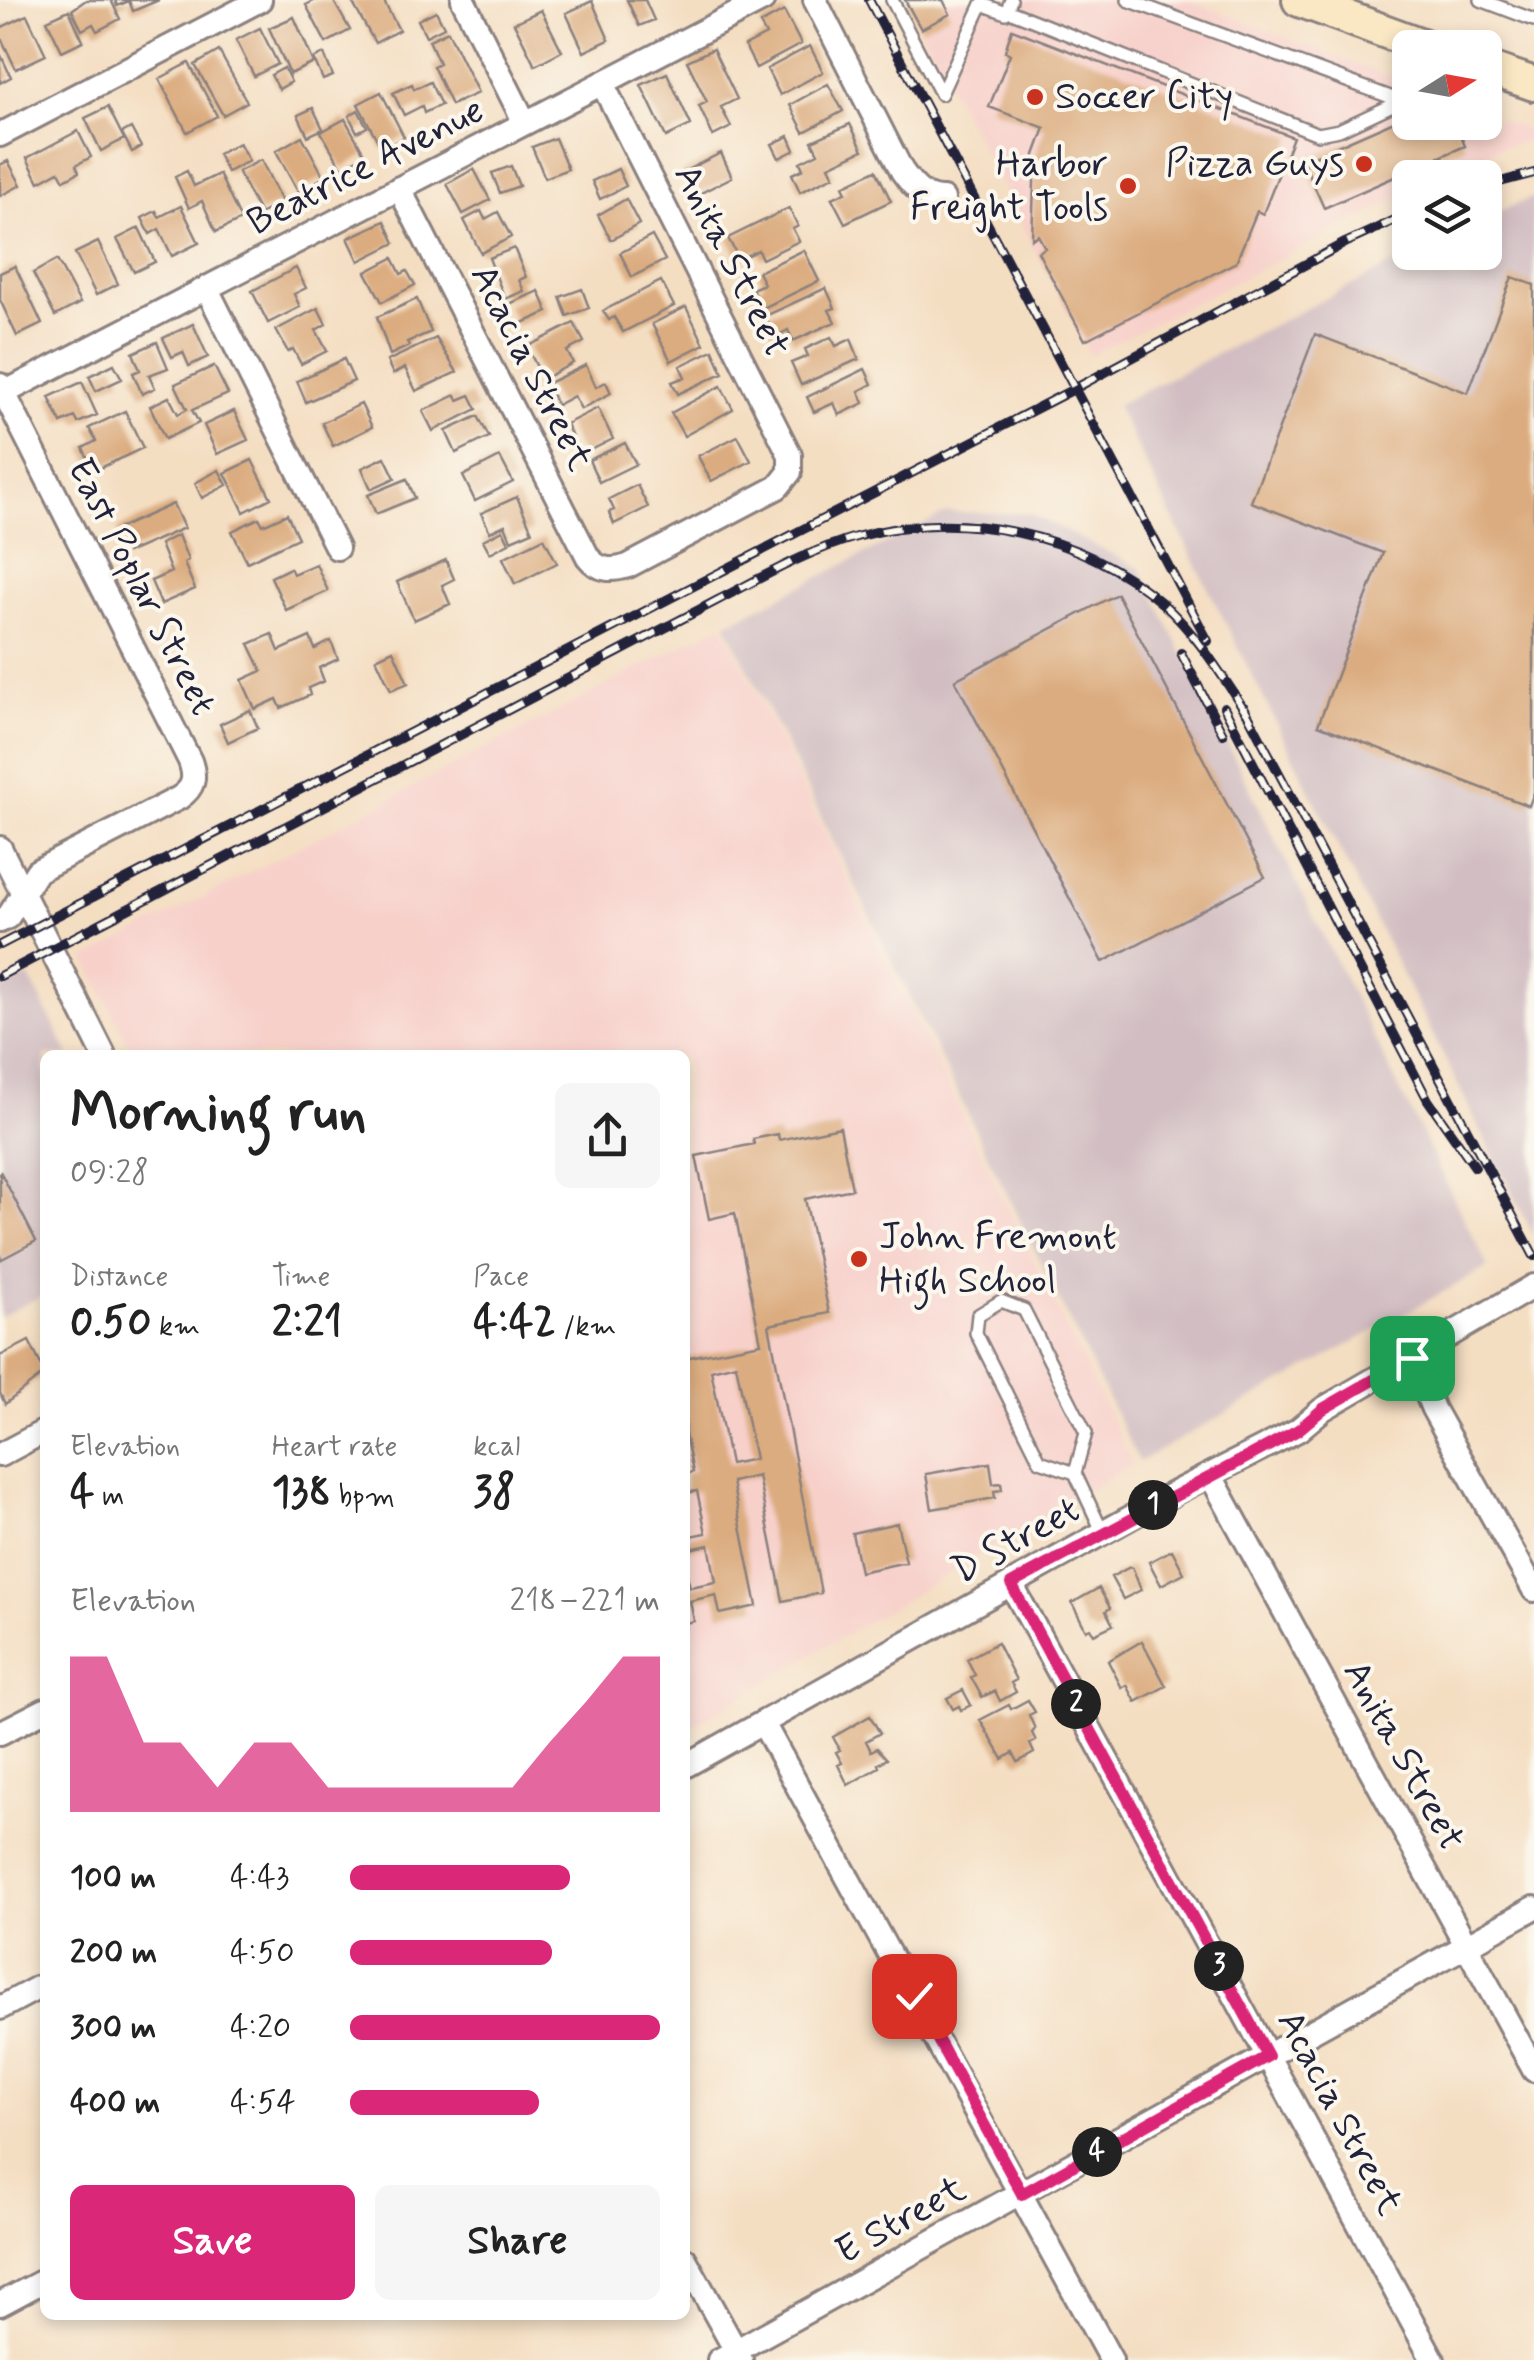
<!DOCTYPE html>
<html lang="en">
<head>
<meta charset="utf-8">
<style>
	:root { --surface:#fff; --page:#f6f6f6; --text:#222; --muted:#767676; --accent:#db2777 }
	body { margin:0; font-family:Mynerve,sans-serif; background:var(--page); color:var(--text); height:100vh; display:flex; flex-direction:column; font-size:38px; white-space:nowrap }
	* { box-sizing:border-box; margin:0 }
	p { font-size:32px; color:var(--muted) }
	.icon { flex:none; width:55px; height:55px; fill:none; stroke:currentColor; stroke-width:2; stroke-linecap:round; stroke-linejoin:round }
	.map { position:relative; flex:1; overflow:hidden }
	.panel { position:absolute; left:40px; top:1050px; width:650px; height:1270px; display:flex; flex-direction:column; background:var(--surface); border-radius:15px; box-shadow:0 5px 15px #0003 }
	.panel>* { flex:none }
	.needle { width:65px; rotate:79deg }
	.fabs { position:absolute; left:1392px; top:30px; display:grid; gap:20px }
	.fabs a { display:grid; place-items:center; width:110px; height:110px; border-radius:15px; background:var(--surface); box-shadow:0 5px 15px #0003; font-size:50px }
	.pin { position:absolute; display:grid; place-items:center; width:85px; height:85px; color:#fff; margin:-42px; border-radius:20px; box-shadow:0 5px 15px #0006 }
	.km { position:absolute; width:50px; height:50px; margin:-25px; border-radius:50%; background:#222; color:#fff; font-size:28px; line-height:50px; text-align:center }
	.round { display:grid; place-items:center; flex:none; width:105px; height:105px; border-radius:15px; background:var(--page) }
	.summary { display:flex; align-items:center; justify-content:space-between; height:170px; padding:0 30px }
	h1 { font-size:55px; font-weight:700; line-height:75px }
	.figures { display:grid; grid-template-columns:repeat(3,1fr); gap:15px; height:170px; padding:10px 30px }
	.figures div { display:grid; align-content:center }
	.figures b { font-size:42px; font-weight:700 }
	.figures small { font-size:28px; font-weight:400 }
	.figures p { font-size:28px }
	.chart { height:280px; padding:20px 30px }
	.chart p { display:flex; justify-content:space-between }
	.chart svg { width:100%; height:180px; margin-top:10px; fill:var(--accent); opacity:.7 }
	.action { display:flex; gap:20px; margin-top:auto; padding:20px 30px }
	.action a { flex:1; height:115px; border-radius:15px; background:var(--accent); color:#fff; font-size:40px; font-weight:700; line-height:115px; text-align:center }
	.action a+a { background:var(--page); color:var(--text) }
	ul { padding:0 30px; list-style:none; font-size:32px }
	li { display:grid; grid-template-columns:160px 120px 1fr; align-items:center; height:75px }
	li i { height:25px; border-radius:12px; background:var(--accent) }
	.map>svg:first-child { display:block }
	.built { fill:#f7d0ca }
	.industrial { fill:#d2bec2 }
	.building { fill:#dbac7f; fill-rule:evenodd }
	.lines { fill:none; stroke-linecap:round; stroke-linejoin:round }
	.service-casing { stroke:#8b807e; stroke-width:16 }
	.minor-casing { stroke:#8b807e; stroke-width:28 }
	.secondary-casing { stroke:#8b807e; stroke-width:38 }
	.service { stroke:#fff; stroke-width:11 }
	.minor { stroke:#fff; stroke-width:22 }
	.secondary { stroke:#fae7c3; stroke-width:32 }
	.rail-casing { stroke:#22223b; stroke-width:10 }
	.rail { stroke:#fbf7ec; stroke-width:6; stroke-dasharray:19; stroke-linecap:butt }
	.route-casing { stroke:#fff; stroke-width:20 }
	.route { stroke:#db2777; stroke-width:12 }
	.poi-dot { fill:#c8321e; stroke:#fbf7ec; stroke-width:4 }
	.labels { text-anchor:middle; dominant-baseline:central; stroke-width:8; stroke-linejoin:round; paint-order:stroke }
	.poi-label { font-size:38px; fill:#22223b; stroke:#fbf7ec; text-anchor:start }
	.street-label { font-size:38px; fill:#22223b; stroke:#fbf7ec }
</style>
</head>
<body>
<div class="map">
<svg width="1534" height="2360" viewBox="0 0 1534 2360">
	<rect width="100%" height="100%" fill="#fbf7ec"/>
	<filter id="ink" filterUnits="userSpaceOnUse"><feTurbulence type="fractalNoise" baseFrequency=".01" numOctaves="2"/><feDisplacementMap in="SourceGraphic" scale="20" xChannelSelector="R" yChannelSelector="G"/><feConvolveMatrix kernelMatrix="1 2 1 2 8 2 1 2 1" color-interpolation-filters="sRGB"/></filter>
	<filter id="wash" filterUnits="userSpaceOnUse"><feTurbulence type="fractalNoise" baseFrequency=".0048" numOctaves="4" result="noise"/><feDisplacementMap in="SourceGraphic" scale="40" xChannelSelector="R" yChannelSelector="G"/><feGaussianBlur stdDeviation="2.25" result="paint"/><feColorMatrix in="noise" values="0 0 0 0 0 0 0 0 0 0 0 0 0 0 0 0 0 1.4 0 .05"/><feComposite in="paint" operator="in"/></filter>
	<g filter="url(#wash)">
		<rect width="100%" height="100%" fill="#f4dec2"/>
		<path class="built" d="M904,0H1188L1410,85V122H1485V114L1534,133V139L1500,148L1441,177L1410,178V193L1090,355Z
			M723,624L1133,1464L685,1730V1055H134L86,959Z"/>
		<path class="industrial" d="M1534,197V1236L1116,405L1415,253L1485,252V217Z
			M948,512L1030,514L1140,568L1488,1267L1139,1462L726,624Z
			M29,976L69,1055H45V1294L0,1317V991Z"/>
		<g id="blocks">
			<path class="building" d="M86,0H111L120,19L97,31L93,24L82,30L72,10Z
				M115,0H159L133,11L129,1L117,6Z
				M316,0H333L350,30L326,43L306,5Z
				M351,0H383L399,30L375,43Z
				M627,0H645L654,20L639,26Z
				M905,0H943L950,14L921,29Z
				M592,1L609,40L584,52L566,13Z
				M69,10L83,41L62,51L47,20Z
				M541,10L562,51L535,65L514,23Z
				M436,11L444,27L426,36L418,20Z
				M784,11L801,44L756,68L745,46L766,35L760,24Z
				M27,15L46,55L16,69L0,36V28Z
				M294,17L314,63L290,74L269,28Z
				M260,28L278,64L254,76L236,40Z
				M1012,29L1293,137L1263,214L1257,211L1236,262L1085,340L1038,252L1045,248L1038,235L1032,239L1035,155L1045,128L989,107L1010,54L1005,51Z
				M448,31L478,93L451,105L433,66L439,63L429,40Z
				M810,46L823,72L780,95L767,69Z
				M713,49L737,99L721,107L731,127L713,136L699,106L707,102L687,61Z
				M219,51L247,102L223,115L195,65Z
				M0,53L11,77L0,83Z
				M324,54L333,76L323,80L314,59Z
				M189,63L217,116L187,132L159,79Z
				M284,68L291,82L279,89L271,75Z
				M667,73L691,125L666,137L641,85Z
				M430,82L441,105L424,113L422,106L404,115L393,93L412,84L414,89Z
				M828,84L843,111L804,132L790,105Z
				M381,92L404,137L382,149L358,104Z
				M108,107L124,139L101,151L85,118Z
				M313,108L323,129L308,136L298,115Z
				M358,110L367,127L357,132L349,116Z
				M1410,114V122H1455L1465,146L1324,208L1303,161Z
				M345,119L365,155L342,168L321,132Z
				M850,124L863,150L829,166L834,176L800,192L792,174L803,169L800,162L818,153L812,141Z
				M131,128L141,147L132,152L122,133Z
				M78,131L91,157L76,165L79,172L64,180L59,171L39,182L27,158Z
				M302,136L324,177L298,192L276,151Z
				M789,136L795,150L779,158L772,144Z
				M555,138L568,169L545,178L532,147Z
				M239,143L249,161L227,172L218,154Z
				M721,153L732,177L693,197L681,173Z
				M261,160L282,202L260,214L238,172Z
				M8,161L21,185L0,196V165Z
				M511,166L519,186L500,193L492,173Z
				M474,169L490,200L463,214L447,184Z
				M618,169L626,186L600,199L592,181Z
				M876,170L891,201L845,223L832,198L846,192L843,186Z
				M187,171L194,186L219,174L241,220L216,232L202,201L189,208L175,177Z
				M626,199L639,224L611,240L598,215Z
				M181,206L199,243L172,256L159,229L150,234L142,218L156,211L159,217Z
				M789,208L798,226L793,229L799,241L762,259L758,250L739,259L728,238Z
				M481,211L485,219L498,212L511,237L481,253L464,220Z
				M385,221L395,243L359,261L348,238Z
				M139,228L155,262L134,272L117,239Z
				M652,236L665,260L632,277L620,253Z
				M98,242L118,284L96,295L75,253Z
				M514,248L526,277L519,280L524,291L505,299L489,258Z
				M804,250L819,281L761,309L752,289L764,284L758,272Z
				M393,258L401,274L407,271L415,285L382,302L366,272Z
				M57,260L80,303L55,316L33,273Z
				M15,266L42,324L17,336L0,300V273Z
				M296,268L306,288L294,294L300,307L268,323L252,291Z
				M1512,277L1534,285V792L1529,806L1318,725L1383,553L1251,502L1315,334L1468,393Z
				M661,281L674,306L623,332L614,317L609,320L603,311Z
				M826,288L835,308L829,310L835,322L793,341L788,330L775,337L765,316Z
				M582,289L589,308L567,316L560,297Z
				M539,291L548,312L516,326L507,305Z
				M417,299L431,332L407,342L409,346L390,355L377,317Z
				M686,307L704,344L671,361L652,324Z
				M318,308L326,324L316,330L327,351L301,364L293,349L288,352L276,330Z
				M574,323L584,342L567,351L573,363L543,379L527,347Z
				M193,324L208,357L189,366L183,352L172,357L163,338Z
				M831,337L836,346L851,339L859,359L801,385L791,363L808,356L805,349Z
				M436,338L457,372L416,391L405,368L393,374L387,361Z
				M157,342L168,368L149,375L155,388L142,394L133,373L140,370L133,353Z
				M713,350L723,373L678,394L672,382L685,377L680,366Z
				M344,359L354,381L306,402L297,381Z
				M114,364L122,379L96,391L89,376Z
				M586,365L596,387L606,382L611,393L581,409L574,396L557,405L546,384Z
				M214,366L228,394L192,410L199,423L165,439L150,406L169,397L178,414L187,409L175,384Z
				M865,369L872,384L859,391L864,403L839,415L834,403L814,412L807,397Z
				M82,382L97,415L78,423L75,417L61,423L49,397Z
				M721,386L733,409L684,436L671,413Z
				M456,395L458,400L470,395L477,409L433,431L423,411Z
				M361,404L372,427L333,446L322,423Z
				M598,408L613,439L581,455L566,424Z
				M125,411L143,448L94,471L83,448L96,441L89,428Z
				M234,411L248,440L217,454L204,425Z
				M478,416L489,437L456,453L446,431Z
				M738,436L751,461L711,481L698,456Z
				M625,443L636,464L599,482L589,460Z
				M385,457L395,478L371,489L362,468Z
				M500,457L513,482L475,501L463,476Z
				M252,460L271,498L244,512L225,473Z
				M219,470L227,485L202,498L195,483Z
				M407,479L415,498L376,514L368,495Z
				M637,485L648,507L614,524L609,512L614,510L609,499Z
				M517,497L532,531L511,540L505,525L490,532L481,513Z
				M173,504L184,528L127,553L117,529Z
				M287,514L298,538L247,562L232,531L259,518L263,525Z
				M503,530L509,543L490,553L483,540Z
				M178,535L188,560L184,563L195,589L161,604L151,581L171,572L160,544Z
				M544,538L557,563L515,584L503,558Z
				M446,560L454,579L442,585L450,604L414,620L397,582Z
				M316,564L328,591L286,610L271,577L290,568L293,574Z
				M1117,594L1265,877L1103,962L955,680Z
				M272,634L279,651L310,637L315,649L331,641L338,659L319,668L324,681L308,688L310,695L281,708L277,699L255,709L242,680L262,671L249,644Z
				M393,650L408,683L391,690L376,658Z
				M250,710L258,728L228,742L220,724Z
				M840,1127L852,1189L805,1199L829,1313L769,1325L821,1593L783,1601L758,1476L732,1482L757,1606L720,1614L716,1595L690,1601L694,1621L685,1623V1568L690,1587L716,1582L709,1545L685,1550V1537L706,1533L697,1491L685,1493V1474L693,1472L685,1434V1358L761,1343L735,1213L709,1219L696,1156L754,1144L753,1139L778,1134L779,1140ZM736,1364L755,1459L730,1464L711,1370Z
				M0,1171L36,1241L0,1260Z
				M29,1341L45,1373L5,1404L0,1393V1356Z
				M990,1463L993,1484L1001,1483L1002,1490L994,1491L995,1498L932,1509L926,1474Z
				M897,1523L906,1562L860,1572L852,1533Z
				M1172,1550L1184,1573L1161,1585L1149,1562Z
				M1130,1567L1133,1569L1141,1590L1123,1599L1111,1577Z
				M1099,1588L1110,1608L1106,1611L1113,1625L1094,1634L1090,1628L1086,1630L1072,1603Z
				M1142,1641L1166,1686L1136,1702L1127,1685L1122,1688L1108,1661Z
				M997,1643L1016,1680L1011,1683L1016,1692L1000,1701L995,1691L982,1697L971,1677L975,1675L967,1659Z
				M963,1690L971,1705L961,1710L959,1706L953,1709L947,1698Z
				M1028,1700L1035,1712L1029,1715L1035,1729L1032,1733L1036,1741L1030,1744L1034,1753L1018,1762L1013,1753L1003,1759L980,1720L1009,1705L1011,1709Z
				M870,1716L880,1733L866,1741L871,1751L877,1748L887,1759L878,1764L879,1767L848,1785L838,1765L842,1763L836,1752L840,1750L833,1737Z"/>
		</g>
	</g>
	<g filter="url(#ink)">
		<use href="#blocks" fill-opacity="0" stroke="#8b807e" stroke-width="2.5"/>
		<g class="lines">
			<defs>
				<path id="service" d="M892,0L941,94L982,4L1006,13L1011,0
					M1128,0L1401,101L1410,82
					M1481,0L1534,20
					M1007,10L1318,134L1339,130L1401,101
					M1075,1473L1040,1461L976,1333L978,1315L1001,1301L1024,1310L1086,1433L1075,1473L1103,1533"/>
				<path id="minor" d="M463,0L525,123
					M815,0L902,171C912,185 924,200 943,199
					M0,135L260,0
					M399,188L588,557C599,571 612,571 628,566L778,487L790,472V455L602,83
					M207,289L337,548
					M0,385L190,761C196,778 194,788 179,798L37,871L8,917L0,921
					M0,395L763,0
					M0,848L104,1055
					M1412,1358L1433,1409L1534,1590
					M0,1455L45,1431
					M1211,1476L1534,2070
					M1011,1584L1433,2360
					M763,1723L1111,2360
					M0,1733L45,1710
					M685,1766L1178,1491L1298,1430L1323,1409L1534,1286
					M0,2008L45,1984
					M685,2259L741,2360
					M0,2304L45,2280
					M719,2360L1534,1908"/>
				<path id="secondary" d="M1299,0L1430,48
					M1485,67L1534,84"/>
			</defs>
			<use href="#service" class="service-casing"/>
			<use href="#minor" class="minor-casing"/>
			<use href="#secondary" class="secondary-casing"/>
			<use href="#service" class="service"/>
			<use href="#minor" class="minor"/>
			<use href="#secondary" class="secondary"/>
			<defs>
				<path id="rail" d="M869,0L1208,641
					M1485,186L1534,173
					M1181,653L1223,734
					M1224,707L1428,1100L1475,1167
					M1244,707L1534,1256
					M0,945L1074,389L1345,243L1410,213
					M0,976L718,600C763,577 807,551 856,537C961,508 1080,532 1163,604C1198,635 1224,679 1250,718"/>
			</defs>
			<use href="#rail" class="rail-casing"/>
			<use href="#rail" class="rail"/>
		</g>
	</g>
	<g class="lines" filter="url(#ink)">
		<defs>
			<path id="route" d="M914,1996L1022,2194L1268,2056L1011,1584L1298,1430L1323,1409L1412,1358"/>
		</defs>
		<use href="#route" class="route-casing"/>
		<use href="#route" class="route"/>
	</g>
	<g class="poi-dot">
		<circle cx="1035" cy="97" r="10"/>
		<circle cx="1364" cy="164" r="10"/>
		<circle cx="1128" cy="186" r="10"/>
		<circle cx="859" cy="1259" r="10"/>
	</g>
	<g class="labels">
		<g class="poi-label">
			<text x="1055" y="97">Soccer City</text>
			<text x="1108" y="164" text-anchor="end">Harbor<tspan x="1108" dy="44">Freight Tools</tspan></text>
			<text x="1344" y="164" text-anchor="end">Pizza Guys</text>
			<text x="879" y="1237">John Fremont<tspan x="879" dy="44">High School</tspan></text>
		</g>
		<g class="street-label">
			<text transform="translate(366 167) rotate(-27)">Beatrice Avenue</text>
			<text transform="translate(731 261) rotate(63)">Anita Street</text>
			<text transform="translate(531 368) rotate(63)">Acacia Street</text>
			<text transform="translate(141 587) rotate(63)">East Poplar Street</text>
			<text transform="translate(1016 1541) rotate(-29)">D Street</text>
			<text transform="translate(1403 1756) rotate(61)">Anita Street</text>
			<text transform="translate(1339 2113) rotate(62)">Acacia Street</text>
			<text transform="translate(901 2221) rotate(-29)">E Street</text>
		</g>
	</g>
</svg>
<div class="fabs">
<a><svg class="needle" viewBox="-14 -14 28 28"><path d="M0-13l5 13h-10z" fill="#e53935"/><path d="M0 13l5-13h-10z" fill="#767676"/></svg></a>
<a><svg class="icon" aria-label="layers" viewBox="0 0 24 24"><path d="M12 4l9 5-9 5-9-5zM3 14l9 5 9-5"/></svg></a>
</div>
<div class="pin" style="left:1412px;top:1358px;background:#1e9e55"><svg class="icon" aria-label="arrive" viewBox="0 0 24 24"><path d="M6 21V4h12l-3 4 3 4H6"/></svg></div>
<div class="pin" style="left:914px;top:1996px;background:#d93025"><svg class="icon" aria-label="check" viewBox="0 0 24 24"><path d="M5 12l5 5 9-10"/></svg></div>
<b class="km" style="left:1153px;top:1505px">1</b>
<b class="km" style="left:1076px;top:1704px">2</b>
<b class="km" style="left:1219px;top:1966px">3</b>
<b class="km" style="left:1097px;top:2152px">4</b>
<section class="panel">
<div class="summary"><div><h1>Morning run</h1><p>09:28</p></div><a class="round"><svg class="icon" aria-label="share" viewBox="0 0 24 24"><path d="M12 15V3M7 8l5-5 5 5M5 13v7h14v-7"/></svg></a></div>
<div class="figures">
<div><p>Distance</p><b>0.50<small> km</small></b></div>
<div><p>Time</p><b>2:21</b></div>
<div><p>Pace</p><b>4:42<small> /km</small></b></div>
</div>
<div class="figures">
<div><p>Elevation</p><b>4<small> m</small></b></div>
<div><p>Heart rate</p><b>138<small> bpm</small></b></div>
<div><p>kcal</p><b>38</b></div>
</div>
<div class="chart"><p><span>Elevation</span>218–221 m</p>
<svg viewBox="0 0 160 44" preserveAspectRatio="none"><path d="M0 44V6L10 6L20 27L30 27L40 38L50 27L60 27L70 38L80 38L90 38L100 38L110 38L120 38L130 27L140 17L150 6L160 6V44z"/></svg>
</div>
<ul>
<li><b>100 m</b>4:43<i style="width:71%"></i></li>
<li><b>200 m</b>4:50<i style="width:65%"></i></li>
<li><b>300 m</b>4:20<i style="width:100%"></i></li>
<li><b>400 m</b>4:54<i style="width:61%"></i></li>
</ul>
<div class="action"><a>Save</a><a>Share</a></div>
</section>
</div>
</body>
</html>
